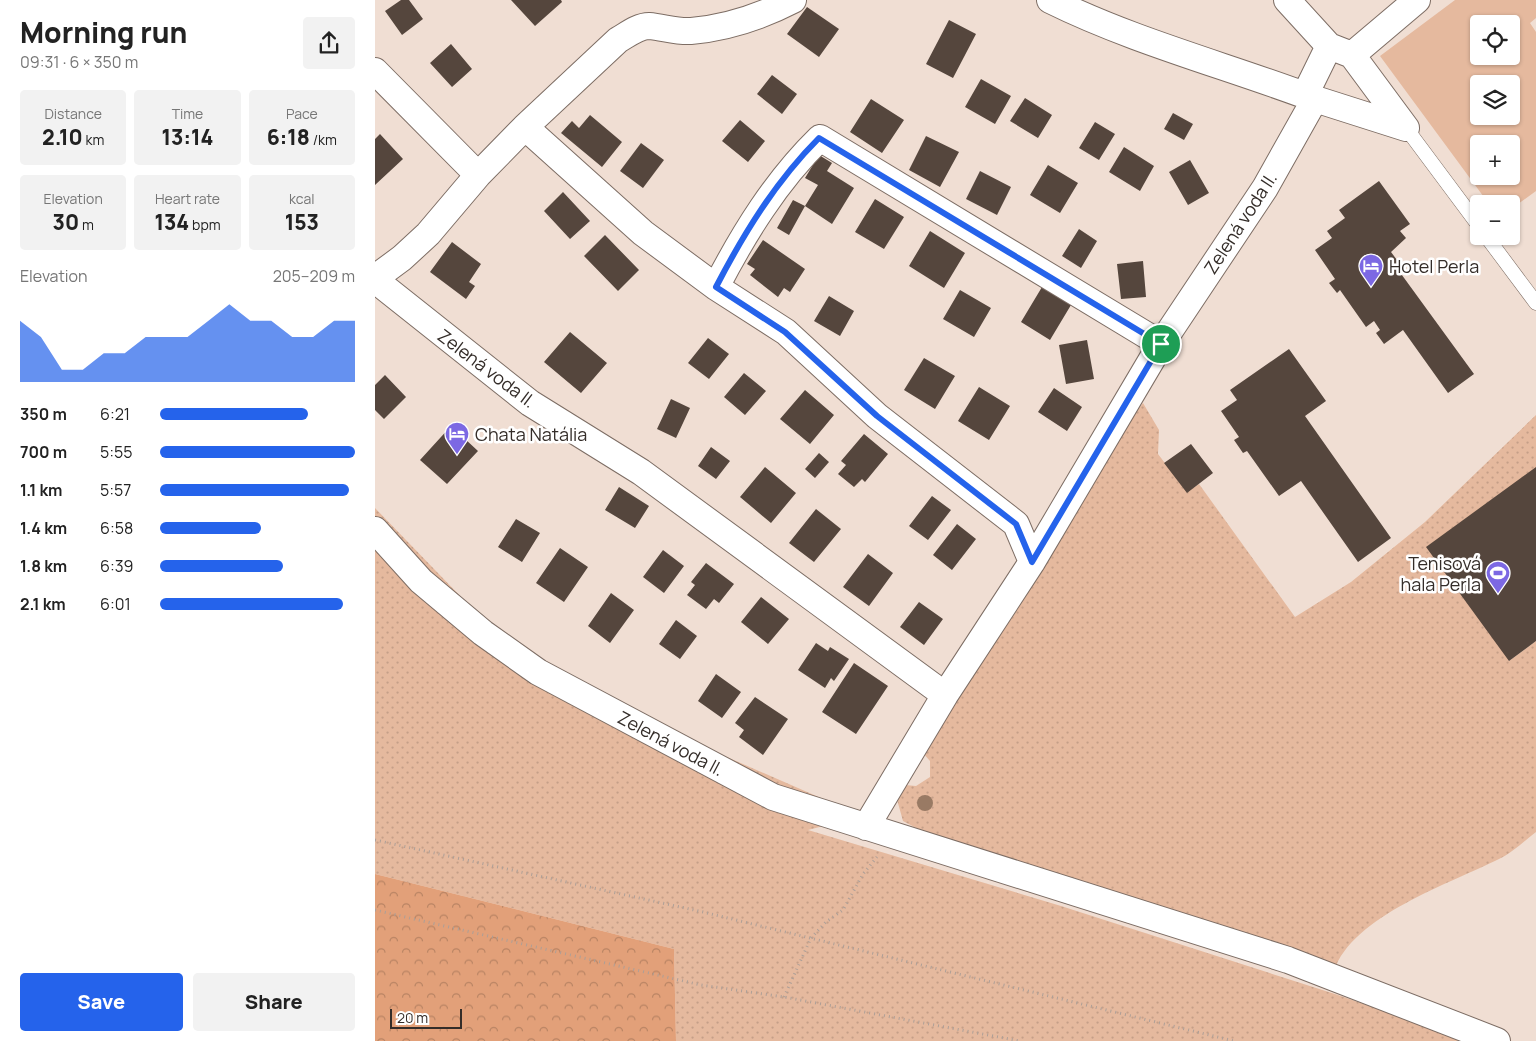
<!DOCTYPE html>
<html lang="en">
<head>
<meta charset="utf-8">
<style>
	:root { --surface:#fff; --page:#f2f2f2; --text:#222; --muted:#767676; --accent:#2563eb }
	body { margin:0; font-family:Manrope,sans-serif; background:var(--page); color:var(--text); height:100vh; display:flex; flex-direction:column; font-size:19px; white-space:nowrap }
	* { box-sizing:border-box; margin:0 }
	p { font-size:16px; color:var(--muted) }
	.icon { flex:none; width:28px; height:28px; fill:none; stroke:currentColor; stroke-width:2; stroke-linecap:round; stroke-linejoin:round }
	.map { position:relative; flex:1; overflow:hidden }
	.side { display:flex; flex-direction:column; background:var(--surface); width:375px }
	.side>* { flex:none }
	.buttons { position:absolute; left:1095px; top:15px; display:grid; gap:10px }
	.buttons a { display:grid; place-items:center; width:50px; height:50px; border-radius:5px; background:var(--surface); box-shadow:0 1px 4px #0004; font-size:25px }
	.scale { position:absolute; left:15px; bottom:12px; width:72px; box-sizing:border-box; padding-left:5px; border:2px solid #342d29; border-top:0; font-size:14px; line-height:18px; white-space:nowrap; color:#342d29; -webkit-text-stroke:4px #fff; paint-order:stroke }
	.pin { position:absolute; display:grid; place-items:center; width:42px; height:42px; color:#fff; margin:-21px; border:2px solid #fff; border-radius:50%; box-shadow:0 1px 5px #0007 }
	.round { display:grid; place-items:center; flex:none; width:52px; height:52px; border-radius:5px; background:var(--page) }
	.head { display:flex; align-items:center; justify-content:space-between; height:85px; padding:0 20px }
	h1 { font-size:28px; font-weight:800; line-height:38px }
	.figures { display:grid; grid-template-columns:repeat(3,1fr); gap:8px; height:85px; padding:5px 20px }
	.figures div { display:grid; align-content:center; border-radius:5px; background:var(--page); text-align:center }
	.figures b { font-size:21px; font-weight:800 }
	.figures small { font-size:14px; font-weight:400 }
	.figures p { font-size:14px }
	.chart { height:140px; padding:10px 20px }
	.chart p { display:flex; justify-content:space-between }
	.chart svg { width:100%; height:90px; margin-top:5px; fill:var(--accent); opacity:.7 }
	.action { display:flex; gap:10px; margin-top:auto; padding:10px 20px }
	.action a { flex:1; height:58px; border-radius:5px; background:var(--accent); color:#fff; font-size:20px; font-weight:800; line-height:58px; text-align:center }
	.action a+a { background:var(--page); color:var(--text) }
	ul { padding:0 20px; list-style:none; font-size:16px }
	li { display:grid; grid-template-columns:80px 60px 1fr; align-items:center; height:38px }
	li i { height:12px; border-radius:6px; background:var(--accent) }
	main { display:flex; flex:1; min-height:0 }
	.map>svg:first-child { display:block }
	.green { fill:url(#green-dots) }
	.forest { fill:url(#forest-crowns) }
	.pitch { fill:#e5b99e; fill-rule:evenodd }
	.building { fill:#55463d }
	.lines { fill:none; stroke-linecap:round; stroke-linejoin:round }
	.service-casing { stroke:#7d6d64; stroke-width:15 }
	.minor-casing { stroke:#7d6d64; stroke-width:28 }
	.path { stroke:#ad9f97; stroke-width:3; stroke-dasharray:1 4; stroke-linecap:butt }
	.service { stroke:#fff; stroke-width:14 }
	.minor { stroke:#fff; stroke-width:26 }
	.tree { fill:#997a64 }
	.route-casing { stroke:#fff; stroke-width:10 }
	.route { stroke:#2563eb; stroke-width:6 }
	.labels { text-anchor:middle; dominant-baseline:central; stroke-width:5; stroke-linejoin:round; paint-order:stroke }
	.street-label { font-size:18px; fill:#342d29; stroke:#fff }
	.poi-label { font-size:18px; fill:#342d29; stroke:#fff; text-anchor:start }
</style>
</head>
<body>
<main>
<section class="side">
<div class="head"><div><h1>Morning run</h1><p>09:31 · 6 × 350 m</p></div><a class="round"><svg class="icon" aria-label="share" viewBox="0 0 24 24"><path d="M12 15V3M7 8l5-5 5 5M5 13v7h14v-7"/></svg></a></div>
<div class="figures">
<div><p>Distance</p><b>2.10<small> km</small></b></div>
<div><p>Time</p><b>13:14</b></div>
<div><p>Pace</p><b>6:18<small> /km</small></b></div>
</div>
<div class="figures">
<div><p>Elevation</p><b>30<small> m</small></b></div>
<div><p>Heart rate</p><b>134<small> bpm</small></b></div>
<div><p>kcal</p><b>153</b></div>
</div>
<div class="chart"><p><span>Elevation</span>205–209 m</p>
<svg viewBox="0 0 160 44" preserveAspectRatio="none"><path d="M0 44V14L10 22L20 38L30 38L40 30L50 30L60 22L70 22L80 22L90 14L100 6L110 14L120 14L130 22L140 22L150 14L160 14V44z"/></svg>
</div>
<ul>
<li><b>350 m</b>6:21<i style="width:76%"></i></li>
<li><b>700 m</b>5:55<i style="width:100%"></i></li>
<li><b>1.1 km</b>5:57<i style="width:97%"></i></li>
<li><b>1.4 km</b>6:58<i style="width:52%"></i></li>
<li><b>1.8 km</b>6:39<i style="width:63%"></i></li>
<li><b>2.1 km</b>6:01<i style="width:94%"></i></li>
</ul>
<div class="action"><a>Save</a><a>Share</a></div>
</section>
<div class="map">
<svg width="1161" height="1041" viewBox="0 0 1161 1041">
	<defs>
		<pattern id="green-dots" width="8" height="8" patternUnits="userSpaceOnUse" patternTransform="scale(1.25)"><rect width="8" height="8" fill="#e5b99e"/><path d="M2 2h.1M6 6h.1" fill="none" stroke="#c59f88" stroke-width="1.8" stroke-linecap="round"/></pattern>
		<pattern id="forest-crowns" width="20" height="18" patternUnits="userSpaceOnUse" patternTransform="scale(1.25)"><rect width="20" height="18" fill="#e2a079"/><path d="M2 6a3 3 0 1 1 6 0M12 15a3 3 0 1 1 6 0" fill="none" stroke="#b88363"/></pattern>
	</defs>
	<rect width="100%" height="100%" fill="#f0ded3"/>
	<path class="green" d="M768,403L784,430L783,454L812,492L824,484L920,617L976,582L1050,522L1161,415V467L1134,661L1161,641V832C1149,841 1137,853 1124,859C1076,883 977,916 959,971L543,829L528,821L521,796L530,785L541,786L555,777V761L547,752L640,613L683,530L743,435Z
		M0,508L119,631L290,730L487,816L433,830L686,906L963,995L1094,1041H301L299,949L0,874Z"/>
	<path class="forest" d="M0,874L299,949L301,1041H0Z"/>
	<path class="pitch" d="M1080,0H1161V18L1155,23L1161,32V191L1136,209V204H1114L1005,56ZM1104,24H1136V56H1104ZM1104,84H1136V116H1104ZM1104,144H1136V176H1104Z"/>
	<path class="building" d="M26,0H34L48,19L27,35L10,11Z
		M136,0H186L187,2L160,26Z
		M432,7L464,29L444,57L412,34Z
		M574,20L601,34L578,78L551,64Z
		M76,44L97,69L77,87L55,63Z
		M397,75L422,94L407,114L382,94Z
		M606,79L636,96L620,124L590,107Z
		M650,98L677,115L663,138L635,121Z
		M496,99L529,120L507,153L475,132Z
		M798,113L818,124L809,140L789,129Z
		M215,115L247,142L227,167L186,133L197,121L204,128Z
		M365,120L390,141L373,162L347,141Z
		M720,122L740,134L724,160L704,148Z
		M5,134L28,159L0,185V139Z
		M551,136L584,152L565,187L534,170Z
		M266,143L289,160L268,188L245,171Z
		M749,147L779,166L765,191L734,172Z
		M444,155L457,163L452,171L479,188L457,224L430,206L443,185L430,178Z
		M815,160L834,193L813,205L794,172Z
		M673,165L703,183L685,213L655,195Z
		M605,171L636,187L622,215L591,199Z
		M1004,181L1035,224L1025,231L1031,238L1016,252L1028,268L1024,271L1099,374L1073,393L1028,330L1009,344L1001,333L1005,330L999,321L991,327L965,290L962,293L954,283L960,279L940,250L957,238L952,231L970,218L964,210Z
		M188,192L215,221L195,239L169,211Z
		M500,199L529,217L509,249L480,232Z
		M418,200L430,206L414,235L402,228Z
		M704,229L722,241L706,268L687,256Z
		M555,231L590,253L569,288L534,266Z
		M230,235L264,270L243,291L209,256Z
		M388,240L430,269L415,292L409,288L403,297L375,275L380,269L372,264Z
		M77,242L106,264L94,282L100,286L91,299L55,272Z
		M768,261L771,297L746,299L742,264Z
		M667,287L696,305L675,340L646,322Z
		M585,290L616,308L599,337L568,319Z
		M454,296L479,311L465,336L439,321Z
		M195,332L232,363L206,393L169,362Z
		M333,338L354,354L334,379L313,363Z
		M712,340L719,379L691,384L684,345Z
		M914,349L951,401L930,416L1016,538L983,562L926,481L904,496L872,451L868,453L859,440L864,437L846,411L862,400L855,390Z
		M549,358L580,376L560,409L529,390Z
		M369,373L391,391L370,415L349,397Z
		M10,375L31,397L9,419L0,410V385Z
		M604,387L635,406L614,440L583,421Z
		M679,388L707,407L692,431L663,412Z
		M430,390L459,415L435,444L405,419Z
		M296,399L315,408L301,438L282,429Z
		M76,426L103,451L72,484L45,460Z
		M489,434L513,454L490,482L487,479L479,487L463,474L471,465L466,461Z
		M816,444L838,473L812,493L789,463Z
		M336,447L355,461L341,479L323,466Z
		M444,453L454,462L440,478L430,469Z
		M390,467L421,493L396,523L365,497Z
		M1161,467V641L1134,661L1051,547Z
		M244,487L274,506L260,528L230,510Z
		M557,496L576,510L553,540L534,526Z
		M441,509L466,529L439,562L414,543Z
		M141,519L165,533L147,562L123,547Z
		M582,524L601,539L577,570L558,555Z
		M185,548L213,567L189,602L161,583Z
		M288,550L309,566L289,593L268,577Z
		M493,554L518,573L494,606L468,587Z
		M331,563L359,584L344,603L339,599L331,609L312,595L320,585L316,582Z
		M236,593L259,610L235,643L213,626Z
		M386,597L414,619L393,644L366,622Z
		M544,602L568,619L549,645L525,627Z
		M301,620L322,636L305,659L284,644Z
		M441,643L453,651L455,647L474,659L459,681L456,678L450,688L423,670Z
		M479,663L513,686L481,734L447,712Z
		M341,674L366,692L347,718L323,701Z
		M380,697L413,719L388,755L364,737L369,730L360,723Z"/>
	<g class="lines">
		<defs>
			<path id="service" d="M1031,128L1104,226
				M1111,236L1161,303"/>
			<path id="minor" d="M675,0C760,42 853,66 940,99
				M912,0L954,46L977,55L1031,128
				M977,55L1042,0
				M0,71L103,175
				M930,95L954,46
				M150,127L268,233L341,287L411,332L502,416L641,524L657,562
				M0,278L27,258L53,234L103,175L150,127L243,40C252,35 263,26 274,26C288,27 301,32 316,31C351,28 387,16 418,0
				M0,280L155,403L266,472L570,695
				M341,287C369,233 401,181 445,138L786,344
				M0,530L46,581L108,633L163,672L398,797L913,960L1122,1041
				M491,827L570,695L657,562L786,344L890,188L940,99L1031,128"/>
		</defs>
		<use href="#service" class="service-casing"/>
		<use href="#minor" class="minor-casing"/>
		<path class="path" d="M0,840L328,912L859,1041
			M0,910L326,985L409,997L645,1041
			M409,997L436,938L451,922L468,910L488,874L502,857"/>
		<use href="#service" class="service"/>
		<use href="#minor" class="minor"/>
	</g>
	<circle class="tree" cx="550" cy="803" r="8"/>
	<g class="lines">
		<defs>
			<path id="route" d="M444,138L786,344L657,562L641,524L502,416L410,332L341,287C369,233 401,181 444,138Z"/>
		</defs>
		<use href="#route" class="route-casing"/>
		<use href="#route" class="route"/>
	</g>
	<defs>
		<symbol id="hotel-pin" viewBox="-11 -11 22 30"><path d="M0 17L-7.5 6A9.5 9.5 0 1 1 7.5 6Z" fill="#7c68e3" stroke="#fff"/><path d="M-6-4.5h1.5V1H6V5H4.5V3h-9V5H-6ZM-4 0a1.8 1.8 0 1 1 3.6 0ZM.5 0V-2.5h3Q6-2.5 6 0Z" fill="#fff"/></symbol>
		<symbol id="stadium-pin" viewBox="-11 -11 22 30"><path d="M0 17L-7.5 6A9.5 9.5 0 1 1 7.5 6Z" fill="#7c68e3" stroke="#fff"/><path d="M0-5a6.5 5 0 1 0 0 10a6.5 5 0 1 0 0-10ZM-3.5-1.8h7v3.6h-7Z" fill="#fff"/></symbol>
	</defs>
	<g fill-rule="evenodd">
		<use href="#hotel-pin" x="982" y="252" width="28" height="38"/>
		<use href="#hotel-pin" x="68" y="420" width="28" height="38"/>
		<use href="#stadium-pin" x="1109" y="559" width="28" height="38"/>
	</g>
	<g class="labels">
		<g class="street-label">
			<text transform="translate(865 223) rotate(-57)">Zelená voda II.</text>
			<text transform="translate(112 368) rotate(37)">Zelená voda II.</text>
			<text transform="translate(296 743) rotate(28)">Zelená voda II.</text>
		</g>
		<g class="poi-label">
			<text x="1014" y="266">Hotel Perla</text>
			<text x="100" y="434">Chata Natália</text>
			<text x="1106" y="563" text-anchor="end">Tenisová<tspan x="1106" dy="21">hala Perla</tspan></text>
		</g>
	</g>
</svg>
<div class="buttons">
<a><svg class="icon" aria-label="locate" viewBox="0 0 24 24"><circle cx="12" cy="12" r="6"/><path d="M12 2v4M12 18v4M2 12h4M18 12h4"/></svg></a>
<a><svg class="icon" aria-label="layers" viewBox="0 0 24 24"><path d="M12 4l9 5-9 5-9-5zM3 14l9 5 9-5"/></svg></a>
<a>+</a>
<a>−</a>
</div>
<div class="scale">20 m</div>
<div class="pin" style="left:786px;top:344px;background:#1e9e55"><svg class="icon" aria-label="arrive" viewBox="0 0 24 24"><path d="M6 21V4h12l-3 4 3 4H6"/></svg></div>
</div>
</main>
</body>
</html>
